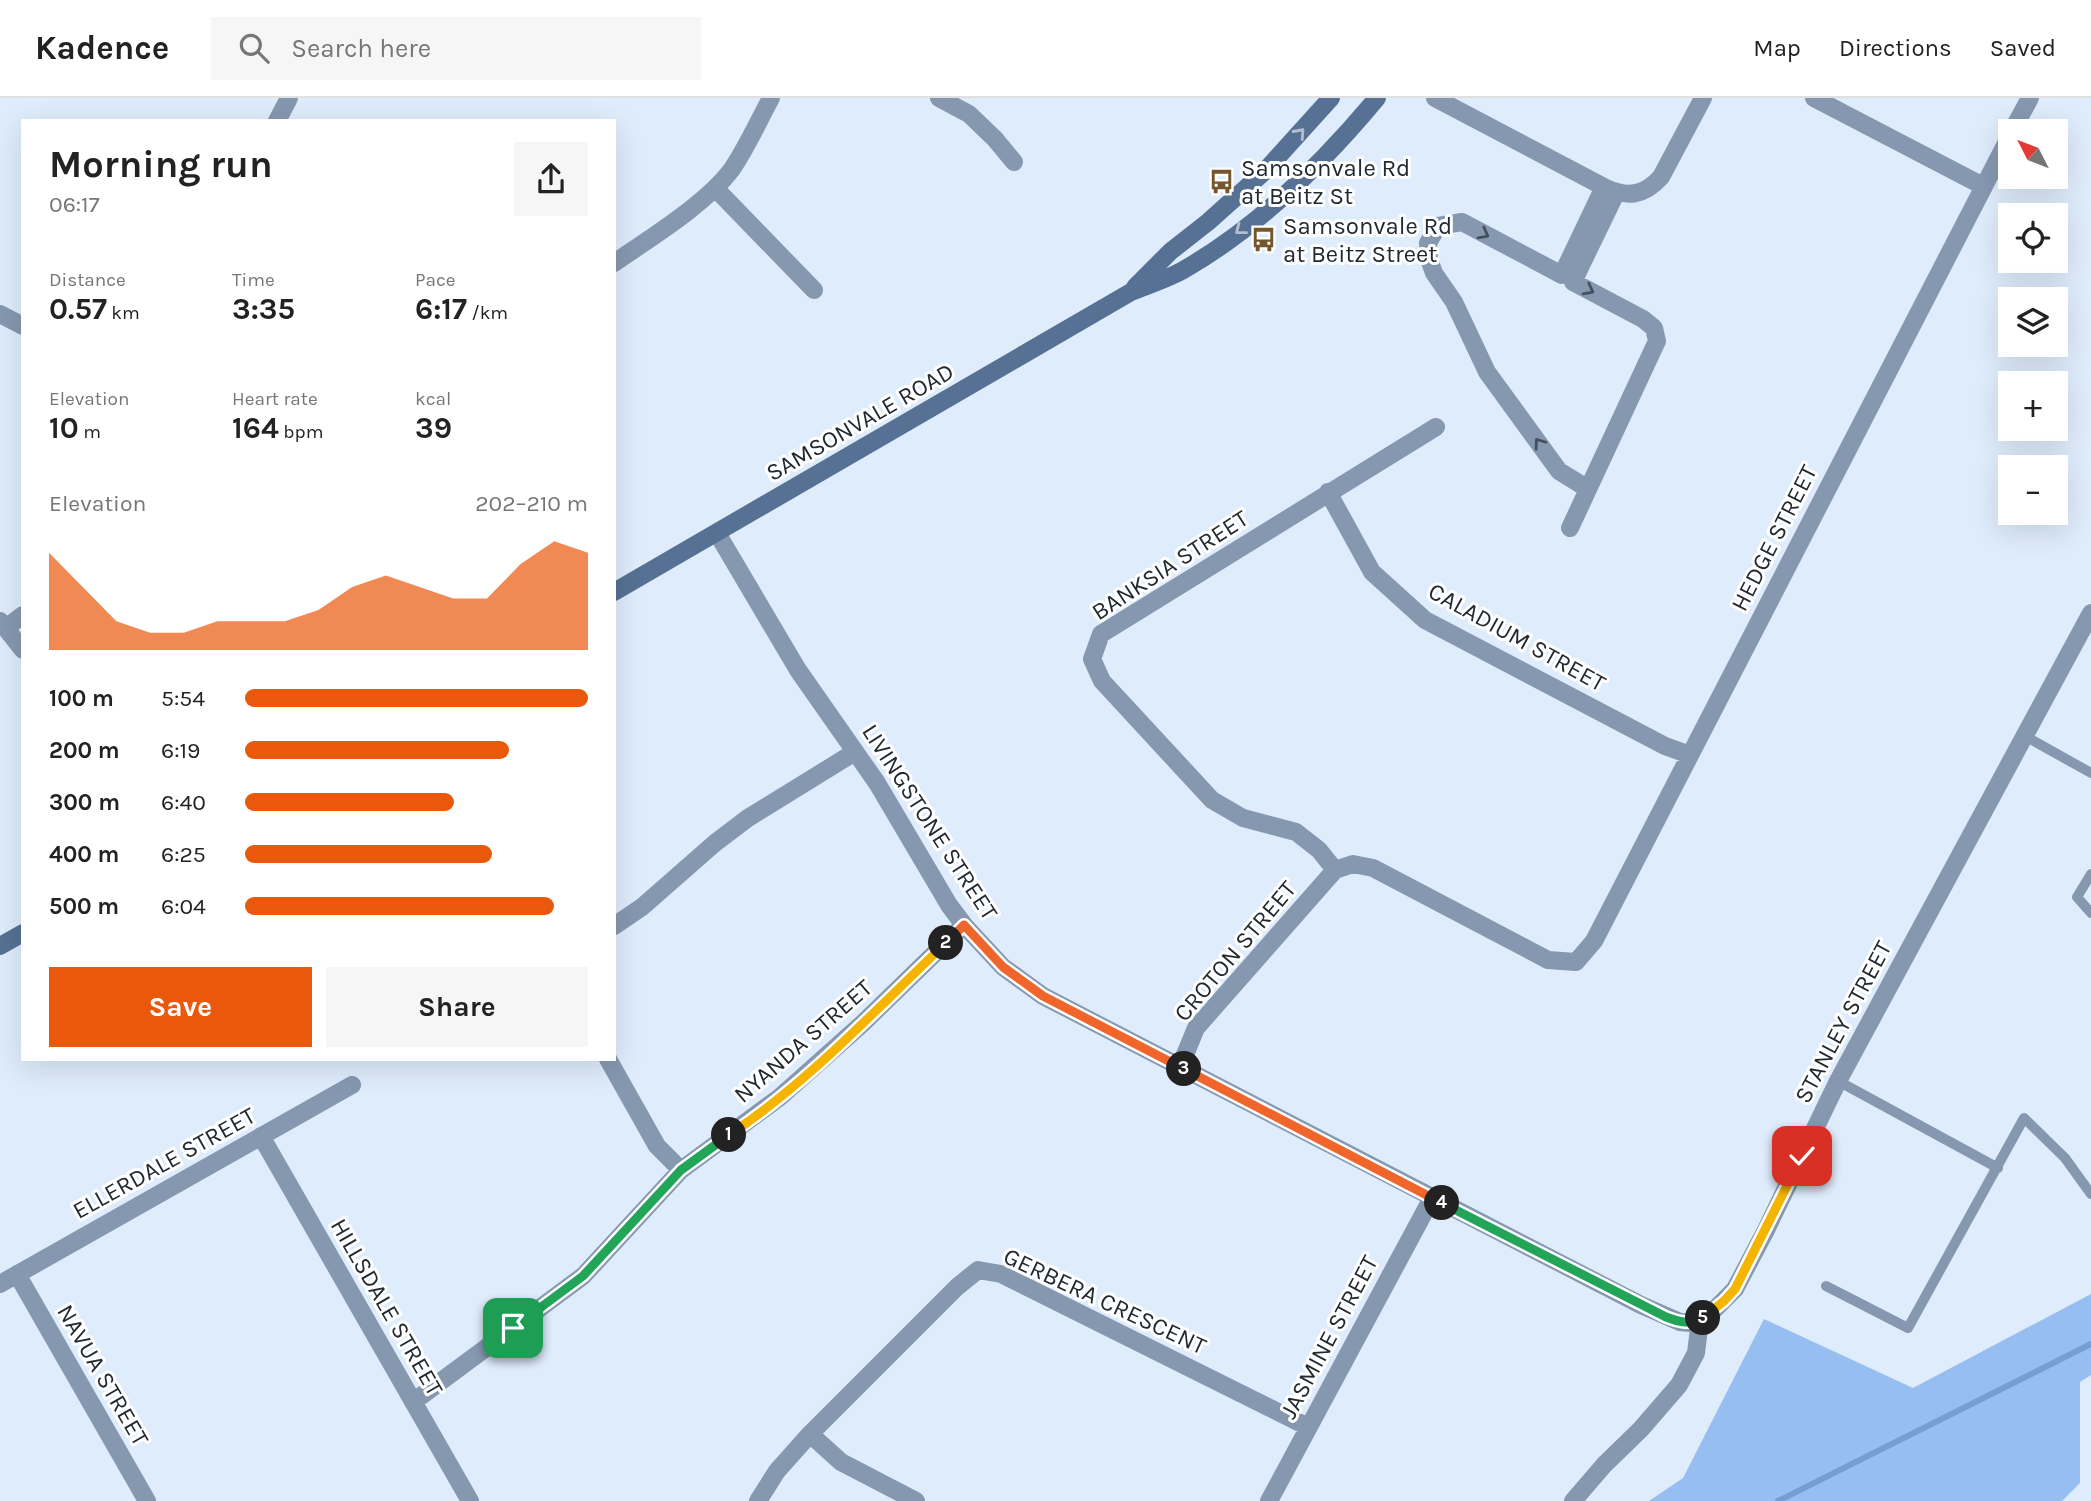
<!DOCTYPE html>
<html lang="en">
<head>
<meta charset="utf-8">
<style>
	:root { --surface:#fff; --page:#f6f6f6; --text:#222; --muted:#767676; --line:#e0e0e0; --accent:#ea580c }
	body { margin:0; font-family:Karla,sans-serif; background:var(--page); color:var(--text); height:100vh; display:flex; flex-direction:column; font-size:26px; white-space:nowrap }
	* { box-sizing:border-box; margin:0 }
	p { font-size:23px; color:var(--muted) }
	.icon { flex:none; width:38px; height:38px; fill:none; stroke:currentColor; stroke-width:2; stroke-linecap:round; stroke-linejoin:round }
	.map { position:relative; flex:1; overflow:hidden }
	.drawer { position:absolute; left:21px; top:21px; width:595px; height:942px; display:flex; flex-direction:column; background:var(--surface); border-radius:0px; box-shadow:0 7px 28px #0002 }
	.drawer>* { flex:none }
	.needle { width:46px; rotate:312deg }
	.buttons { position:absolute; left:1998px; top:21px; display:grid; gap:14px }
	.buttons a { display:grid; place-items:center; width:70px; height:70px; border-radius:0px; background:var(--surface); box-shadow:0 7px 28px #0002; font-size:35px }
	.pin { position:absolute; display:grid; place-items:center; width:60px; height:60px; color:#fff; margin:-30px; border-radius:14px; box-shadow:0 4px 10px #0006 }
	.km { position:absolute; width:35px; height:35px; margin:-18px; border-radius:50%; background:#222; color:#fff; font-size:19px; line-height:35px; text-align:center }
	.round { display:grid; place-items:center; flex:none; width:74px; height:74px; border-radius:0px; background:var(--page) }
	.headline { display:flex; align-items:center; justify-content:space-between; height:119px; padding:0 28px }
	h1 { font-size:38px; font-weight:700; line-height:52px }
	.metrics { display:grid; grid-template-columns:repeat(3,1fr); gap:10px; height:119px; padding:7px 28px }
	.metrics div { display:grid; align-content:center }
	.metrics b { font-size:30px; font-weight:700 }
	.metrics small { font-size:19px; font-weight:400 }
	.metrics p { font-size:19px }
	.chart { height:196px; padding:14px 28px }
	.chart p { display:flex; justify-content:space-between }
	.chart svg { width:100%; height:126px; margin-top:7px; fill:var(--accent); opacity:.7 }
	.button { display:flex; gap:14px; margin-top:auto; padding:14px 28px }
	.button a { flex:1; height:80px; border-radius:0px; background:var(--accent); color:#fff; font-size:28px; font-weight:700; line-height:80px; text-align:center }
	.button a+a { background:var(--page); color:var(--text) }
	ul { padding:0 28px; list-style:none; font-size:23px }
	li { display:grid; grid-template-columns:112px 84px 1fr; align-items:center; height:52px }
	li i { height:18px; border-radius:9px; background:var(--accent) }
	header { display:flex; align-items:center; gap:42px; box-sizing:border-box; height:98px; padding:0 35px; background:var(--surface); border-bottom:2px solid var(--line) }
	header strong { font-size:33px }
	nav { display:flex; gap:38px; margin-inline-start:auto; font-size:24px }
	.search { width:490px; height:63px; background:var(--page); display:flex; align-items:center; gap:18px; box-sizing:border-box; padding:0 24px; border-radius:0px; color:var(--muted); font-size:26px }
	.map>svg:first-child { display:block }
	.green { fill:#97bef1 }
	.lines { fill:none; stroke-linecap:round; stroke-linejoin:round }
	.stream { stroke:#759ed3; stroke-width:6 }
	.service { stroke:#8698b0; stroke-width:10 }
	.minor { stroke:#8698b0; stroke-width:18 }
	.tertiary { stroke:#8698b0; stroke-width:18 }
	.secondary { stroke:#567193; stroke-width:18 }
	.oneway { stroke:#b3bfce }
	.oneway2 { stroke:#46505d }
	.split-1-casing { stroke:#fff; stroke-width:14 }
	.split-2-casing { stroke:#fff; stroke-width:14 }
	.split-3-casing { stroke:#fff; stroke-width:14 }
	.split-4-casing { stroke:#fff; stroke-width:14 }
	.split-5-casing { stroke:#fff; stroke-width:14 }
	.split-6-casing { stroke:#fff; stroke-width:14 }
	.split-1 { stroke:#22a559; stroke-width:9 }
	.split-2 { stroke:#f5b400; stroke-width:9 }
	.split-3 { stroke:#f0652b; stroke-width:9 }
	.split-4 { stroke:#f0652b; stroke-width:9 }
	.split-5 { stroke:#22a559; stroke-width:9 }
	.split-6 { stroke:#f5b400; stroke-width:9 }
	.labels { text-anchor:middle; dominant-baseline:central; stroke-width:6; stroke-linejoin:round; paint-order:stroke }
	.poi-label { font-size:24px; fill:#232930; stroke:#fff; text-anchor:start }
	.street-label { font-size:24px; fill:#232930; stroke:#fff }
</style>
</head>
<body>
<header>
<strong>Kadence</strong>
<div class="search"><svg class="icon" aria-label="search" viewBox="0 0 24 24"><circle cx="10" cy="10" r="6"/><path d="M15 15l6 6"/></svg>Search here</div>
<nav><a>Map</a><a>Directions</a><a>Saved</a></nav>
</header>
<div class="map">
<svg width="2091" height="1403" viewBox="0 0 2091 1403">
	<rect width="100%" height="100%" fill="#dfecfc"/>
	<path class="green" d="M2091,1196V1277L2080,1284V1385L2062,1403H1649L1683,1380L1764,1221L1913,1290Z"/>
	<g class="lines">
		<path class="stream" d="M1778,1403L2091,1246"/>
		<path class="service" d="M2025,638L2091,675
			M2091,776L2077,799L2091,815
			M1838,983L1998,1070
			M1826,1188L1908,1230L2024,1020L2065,1060L2091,1096"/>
		<path class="minor" d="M939,0L969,16L995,41L1014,64
			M1435,0L1604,89C1627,100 1644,98 1661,79L1703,0
			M1814,0L1983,88
			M277,23L289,0
			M2012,33L2030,0
			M715,90L814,192
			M614,165C650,140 706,106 732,71C747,49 758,24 771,0
			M0,216L23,228
			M1588,391L1559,373L1487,274L1454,204L1434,175L1429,161L1428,145L1438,128L1462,124L1562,177L1604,89
			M1328,394L1372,474L1425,522L1665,648L1690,657
			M1570,430L1657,243L1654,230L1643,221L1573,184L1616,95
			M7,529L23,517
			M1335,772L1319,752L1296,734L1243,720L1212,702L1102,583L1092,561L1101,536L1436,329
			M614,828L642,809L715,745L748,720L855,654
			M608,961L657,1048L681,1072
			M1180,969L1196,930L1335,772L1353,766L1373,770L1548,862L1576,864L1594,843L2011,36
			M261,1038L470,1403
			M17,1176L147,1403
			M0,1186L352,987
			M413,1304L583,1178L681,1072L780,999L863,925L964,827
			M810,1336L841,1364L916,1403
			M758,1403L777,1373L810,1336L957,1189L978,1172L1001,1176L1308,1329
			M1269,1403L1432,1100"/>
		<path class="tertiary" d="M717,435L798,572L877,685L949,807L964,827L1003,869L1043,898L1641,1207L1680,1224L1690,1225L1700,1222L1714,1212L1735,1191L1766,1132L1838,983L2091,515
			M0,523L23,552
			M1573,1403L1604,1367L1641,1331L1679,1287L1696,1255L1700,1222"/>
		<path class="secondary" d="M1135,189L1171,153L1208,124L1265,73L1331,0
			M614,494L1131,194C1148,187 1168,181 1185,171C1258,129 1323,65 1377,0
			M0,848L23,835"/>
	</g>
	<defs><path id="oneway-chevron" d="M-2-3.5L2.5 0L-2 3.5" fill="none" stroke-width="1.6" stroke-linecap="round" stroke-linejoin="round" transform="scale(1.75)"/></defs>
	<g class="oneway">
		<use href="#oneway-chevron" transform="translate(1300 35) rotate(-48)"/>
		<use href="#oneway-chevron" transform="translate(1240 132) rotate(142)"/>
	</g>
	<g class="oneway2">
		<use href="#oneway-chevron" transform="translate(1484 136) rotate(28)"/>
		<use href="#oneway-chevron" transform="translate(1589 192) rotate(28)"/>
		<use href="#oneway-chevron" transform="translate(1539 345) rotate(-126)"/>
	</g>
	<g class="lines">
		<defs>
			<path id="split-1" d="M513,1230L583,1178L681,1072L729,1037"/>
			<path id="split-2" d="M729,1037C809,984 876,911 946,845"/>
			<path id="split-3" d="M946,845L964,827L1003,869L1043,898L1184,971"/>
			<path id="split-4" d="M1184,971L1442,1105"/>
			<path id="split-5" d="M1442,1105L1666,1219C1679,1224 1690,1227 1703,1220"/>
			<path id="split-6" d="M1703,1220L1724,1203L1735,1191L1802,1058"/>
		</defs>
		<use href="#split-1" class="split-1-casing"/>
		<use href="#split-2" class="split-2-casing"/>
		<use href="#split-3" class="split-3-casing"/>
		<use href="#split-4" class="split-4-casing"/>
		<use href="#split-5" class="split-5-casing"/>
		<use href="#split-6" class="split-6-casing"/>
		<use href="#split-1" class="split-1"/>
		<use href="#split-2" class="split-2"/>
		<use href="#split-3" class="split-3"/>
		<use href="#split-4" class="split-4"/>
		<use href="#split-5" class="split-5"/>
		<use href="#split-6" class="split-6"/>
	</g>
	<defs>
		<symbol id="bus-bare" viewBox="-9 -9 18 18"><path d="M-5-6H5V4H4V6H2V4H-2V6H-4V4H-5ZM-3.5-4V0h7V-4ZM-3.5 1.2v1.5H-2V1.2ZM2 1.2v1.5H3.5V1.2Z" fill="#74562a" stroke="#fff" stroke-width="2.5" paint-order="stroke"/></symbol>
	</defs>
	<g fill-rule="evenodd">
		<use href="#bus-bare" x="1204" y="66" width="35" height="35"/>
		<use href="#bus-bare" x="1246" y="124" width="35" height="35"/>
	</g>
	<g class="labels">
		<g class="poi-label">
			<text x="1241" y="70">Samsonvale Rd<tspan x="1241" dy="28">at Beitz St</tspan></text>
			<text x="1283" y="128">Samsonvale Rd<tspan x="1283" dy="28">at Beitz Street</tspan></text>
		</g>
		<g class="street-label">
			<text transform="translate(860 324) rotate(-30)">SAMSONVALE ROAD</text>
			<text transform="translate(1774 440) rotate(-63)">HEDGE STREET</text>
			<text transform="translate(1170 467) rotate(-33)">BANKSIA STREET</text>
			<text transform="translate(1517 539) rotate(29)">CALADIUM STREET</text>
			<text transform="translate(930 724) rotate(57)">LIVINGSTONE STREET</text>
			<text transform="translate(1235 853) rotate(-50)">CROTON STREET</text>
			<text transform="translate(1843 924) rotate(-62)">STANLEY STREET</text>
			<text transform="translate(803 943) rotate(-41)">NYANDA STREET</text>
			<text transform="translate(164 1065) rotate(-29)">ELLERDALE STREET</text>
			<text transform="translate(1105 1203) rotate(25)">GERBERA CRESCENT</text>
			<text transform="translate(387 1209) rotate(60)">HILLSDALE STREET</text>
			<text transform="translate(1329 1239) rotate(-62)">JASMINE STREET</text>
			<text transform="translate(103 1277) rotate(60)">NAVUA STREET</text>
		</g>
	</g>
</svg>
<div class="buttons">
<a><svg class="needle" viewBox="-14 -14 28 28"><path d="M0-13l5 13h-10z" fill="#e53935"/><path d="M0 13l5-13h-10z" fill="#767676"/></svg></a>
<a><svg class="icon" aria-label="locate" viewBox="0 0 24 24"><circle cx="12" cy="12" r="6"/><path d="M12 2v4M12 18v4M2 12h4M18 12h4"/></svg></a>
<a><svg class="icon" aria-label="layers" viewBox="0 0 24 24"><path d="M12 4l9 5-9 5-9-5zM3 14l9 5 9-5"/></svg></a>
<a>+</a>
<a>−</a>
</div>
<div class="pin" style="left:513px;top:1230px;background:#1e9e55"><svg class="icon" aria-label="arrive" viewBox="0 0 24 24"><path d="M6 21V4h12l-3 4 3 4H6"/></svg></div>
<div class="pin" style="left:1802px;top:1058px;background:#d93025"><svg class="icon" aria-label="check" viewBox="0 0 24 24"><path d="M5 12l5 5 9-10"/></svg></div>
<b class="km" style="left:729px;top:1037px">1</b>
<b class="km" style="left:946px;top:845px">2</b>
<b class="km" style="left:1184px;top:971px">3</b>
<b class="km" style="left:1442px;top:1105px">4</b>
<b class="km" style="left:1703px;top:1220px">5</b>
<section class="drawer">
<div class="headline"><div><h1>Morning run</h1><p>06:17</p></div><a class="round"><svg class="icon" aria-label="share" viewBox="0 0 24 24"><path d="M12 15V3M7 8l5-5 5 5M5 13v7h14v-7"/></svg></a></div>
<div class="metrics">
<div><p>Distance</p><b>0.57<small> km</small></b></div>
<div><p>Time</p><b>3:35</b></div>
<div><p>Pace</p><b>6:17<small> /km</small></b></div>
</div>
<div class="metrics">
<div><p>Elevation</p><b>10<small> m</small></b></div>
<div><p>Heart rate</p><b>164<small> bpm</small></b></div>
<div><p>kcal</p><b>39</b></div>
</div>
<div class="chart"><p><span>Elevation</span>202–210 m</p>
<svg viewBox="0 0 160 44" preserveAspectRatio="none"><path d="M0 44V10L10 22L20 34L30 38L40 38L50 34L60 34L70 34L80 30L90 22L100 18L110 22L120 26L130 26L140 14L150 6L160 10V44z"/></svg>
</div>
<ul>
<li><b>100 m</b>5:54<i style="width:100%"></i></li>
<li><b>200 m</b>6:19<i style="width:77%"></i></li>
<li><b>300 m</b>6:40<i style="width:61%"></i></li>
<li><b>400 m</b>6:25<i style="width:72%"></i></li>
<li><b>500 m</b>6:04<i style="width:90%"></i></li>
</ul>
<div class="button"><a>Save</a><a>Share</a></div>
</section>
</div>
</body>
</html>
